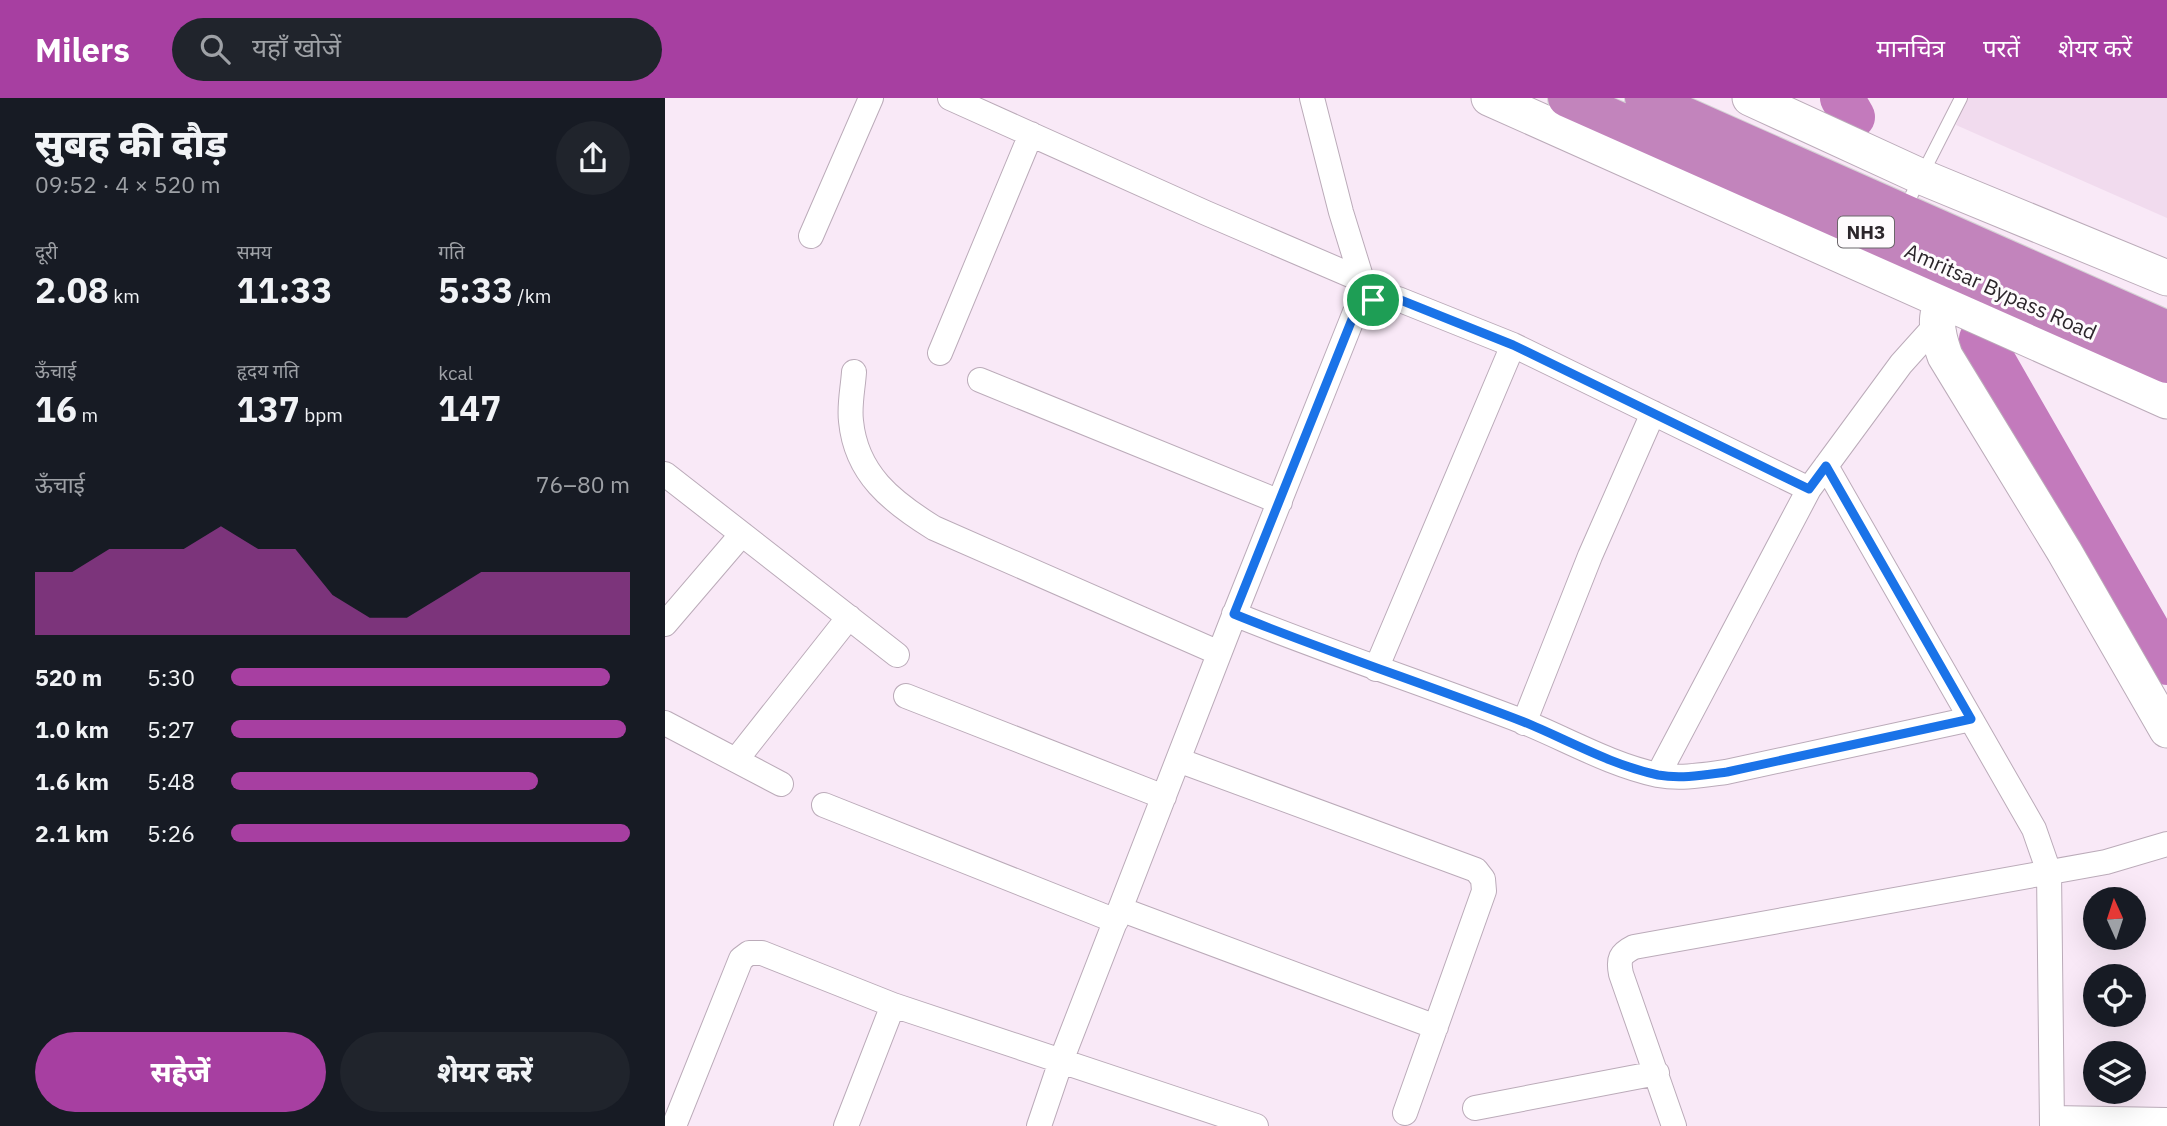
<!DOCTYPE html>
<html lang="hi">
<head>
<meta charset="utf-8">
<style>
	:root { --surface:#171b24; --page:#20242c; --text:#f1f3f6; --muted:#9ea1a6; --accent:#a73fa1 }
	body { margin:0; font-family:"IBM Plex Sans","Noto Sans Devanagari",sans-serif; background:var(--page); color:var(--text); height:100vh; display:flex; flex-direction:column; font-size:26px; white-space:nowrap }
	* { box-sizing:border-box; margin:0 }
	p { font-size:23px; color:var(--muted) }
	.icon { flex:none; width:38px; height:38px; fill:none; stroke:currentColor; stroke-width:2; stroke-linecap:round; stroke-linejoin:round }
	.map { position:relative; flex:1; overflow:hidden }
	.side { display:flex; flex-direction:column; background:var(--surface); width:665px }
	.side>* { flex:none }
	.needle { width:46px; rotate:357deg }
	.buttons { position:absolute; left:1418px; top:789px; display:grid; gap:14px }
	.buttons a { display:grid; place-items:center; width:63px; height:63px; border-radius:50%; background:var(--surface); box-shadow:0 7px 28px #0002; font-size:35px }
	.pin { position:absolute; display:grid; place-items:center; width:60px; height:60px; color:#fff; margin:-30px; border:4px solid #fff; border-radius:50%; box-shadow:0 2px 7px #0007 }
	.round { display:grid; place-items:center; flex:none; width:74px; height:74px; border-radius:37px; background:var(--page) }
	.head { display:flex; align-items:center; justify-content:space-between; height:119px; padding:0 35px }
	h1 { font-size:38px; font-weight:800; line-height:52px }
	.stats { display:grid; grid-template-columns:repeat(3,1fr); gap:10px; height:119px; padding:7px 35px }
	.stats div { display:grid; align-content:center }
	.stats b { font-size:35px; font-weight:800 }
	.stats small { font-size:19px; font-weight:400 }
	.stats p { font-size:19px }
	.chart { height:196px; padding:14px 35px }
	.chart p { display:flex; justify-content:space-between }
	.chart svg { width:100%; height:126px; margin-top:7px; fill:var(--accent); opacity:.7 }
	.primary-button { display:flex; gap:14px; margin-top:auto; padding:14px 35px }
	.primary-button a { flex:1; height:80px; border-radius:42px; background:var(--accent); color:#fff; font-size:28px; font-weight:800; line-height:80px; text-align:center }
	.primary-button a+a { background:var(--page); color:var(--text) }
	ul { padding:0 35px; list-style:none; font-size:23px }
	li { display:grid; grid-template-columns:112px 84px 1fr; align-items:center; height:52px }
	li i { height:18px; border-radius:9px; background:var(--accent) }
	header { display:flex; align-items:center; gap:42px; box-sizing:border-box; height:98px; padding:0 35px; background:var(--accent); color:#fff }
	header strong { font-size:33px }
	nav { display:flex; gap:38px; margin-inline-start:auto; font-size:24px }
	.search { width:490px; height:63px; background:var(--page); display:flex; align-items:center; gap:18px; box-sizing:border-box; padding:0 24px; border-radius:38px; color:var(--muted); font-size:26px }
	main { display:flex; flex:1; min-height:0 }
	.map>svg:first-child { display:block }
	.built { fill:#f1dbee }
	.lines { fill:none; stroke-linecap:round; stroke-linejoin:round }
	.river { stroke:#c37abc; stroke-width:44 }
	.lane-casing { stroke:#bbabb9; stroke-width:14 }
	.street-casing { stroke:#bbabb9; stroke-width:26 }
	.secondary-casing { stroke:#bbabb9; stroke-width:37 }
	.highway-casing { stroke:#d5d4d5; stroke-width:40 }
	.lane { stroke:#fff; stroke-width:12 }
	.street { stroke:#fff; stroke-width:24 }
	.secondary { stroke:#fff; stroke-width:35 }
	.highway { stroke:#c284bc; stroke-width:38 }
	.route-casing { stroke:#fff; stroke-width:14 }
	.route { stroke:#1a73e8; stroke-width:9 }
	.labels { text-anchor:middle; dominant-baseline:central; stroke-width:6; stroke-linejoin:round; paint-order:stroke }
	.shield { fill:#fefbfd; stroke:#6b666a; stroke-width:2 }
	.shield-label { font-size:19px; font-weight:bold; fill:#2c262b }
	.street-label { font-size:21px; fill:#2c262b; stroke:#fefbfd }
</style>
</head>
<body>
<header>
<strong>Milers</strong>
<div class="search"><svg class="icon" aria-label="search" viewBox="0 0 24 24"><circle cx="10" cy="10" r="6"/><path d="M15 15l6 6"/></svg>यहाँ खोजें</div>
<nav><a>मानचित्र</a><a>परतें</a><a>शेयर करें</a></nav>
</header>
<main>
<section class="side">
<div class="head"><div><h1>सुबह की दौड़</h1><p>09:52 · 4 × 520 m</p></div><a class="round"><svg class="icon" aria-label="share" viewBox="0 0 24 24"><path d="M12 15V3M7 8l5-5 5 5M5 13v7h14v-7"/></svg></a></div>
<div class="stats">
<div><p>दूरी</p><b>2.08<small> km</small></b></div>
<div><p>समय</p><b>11:33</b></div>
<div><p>गति</p><b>5:33<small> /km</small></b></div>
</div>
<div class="stats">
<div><p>ऊँचाई</p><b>16<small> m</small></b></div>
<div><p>हृदय गति</p><b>137<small> bpm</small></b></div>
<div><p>kcal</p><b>147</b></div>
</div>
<div class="chart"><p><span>ऊँचाई</span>76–80 m</p>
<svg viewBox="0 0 160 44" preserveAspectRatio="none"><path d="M0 44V22L10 22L20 14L30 14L40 14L50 6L60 14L70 14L80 30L90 38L100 38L110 30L120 22L130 22L140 22L150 22L160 22V44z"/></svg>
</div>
<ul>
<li><b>520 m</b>5:30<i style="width:95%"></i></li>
<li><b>1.0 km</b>5:27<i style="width:99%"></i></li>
<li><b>1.6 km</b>5:48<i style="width:77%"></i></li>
<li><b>2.1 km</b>5:26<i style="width:100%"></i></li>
</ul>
<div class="primary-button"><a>सहेजें</a><a>शेयर करें</a></div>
</section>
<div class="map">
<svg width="1502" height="1028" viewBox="0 0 1502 1028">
	<rect width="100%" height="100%" fill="#f9e9f7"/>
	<path class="built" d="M1301,0H1502V120L1291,27Z"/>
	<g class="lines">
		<path class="river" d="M1177,0L1188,19
			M1316,241L1502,565"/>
		<defs>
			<path id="lane" d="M1239,112L1296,0"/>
			<path id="street" d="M285,0L541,115L697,182
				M647,0L676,114L697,182L703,192
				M146,138L206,0
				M275,255L366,36
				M189,274C188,290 184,307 186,323C191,376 227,404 269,430L554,555
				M315,282L615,404
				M1161,368L1369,731L1384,774L1387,1028
				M0,376L232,557
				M570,515L569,516C665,555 763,587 859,624C903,642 946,667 993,677C1016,681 1038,677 1061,674L1306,621
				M0,526L77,436
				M711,571L848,247
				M241,598L499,699
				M0,625L116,686
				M859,625L925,458L988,315
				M71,662L184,519
				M513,662L811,772L818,781L819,793L740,1015
				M993,677L1144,391
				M159,707L451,823
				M455,811L771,929
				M810,1010L992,975
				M1387,1020L1502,1022
				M9,1028L76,861L84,855H97L228,907L591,1028
				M181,1028L228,907
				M374,1028L396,963L570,515L690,214L708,202L733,201L848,247L1144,391L1236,266L1271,227
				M1009,1028L956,876C953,861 955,856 969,849L1441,764L1502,746"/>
			<path id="secondary" d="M824,0L1502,303
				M1085,0L1257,79L1502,180
				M1287,183C1270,215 1268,224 1280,258L1399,453L1502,632"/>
			<path id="highway" d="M902,0L1502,266
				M979,0L1502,232"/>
		</defs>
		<use href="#lane" class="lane-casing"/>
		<use href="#street" class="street-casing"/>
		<use href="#secondary" class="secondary-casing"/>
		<use href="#highway" class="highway-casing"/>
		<use href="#lane" class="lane"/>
		<use href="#street" class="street"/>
		<use href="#secondary" class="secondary"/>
		<use href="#highway" class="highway"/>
	</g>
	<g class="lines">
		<defs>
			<path id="route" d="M733,201L848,247L1144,391L1161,368L1306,621L1062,674C1039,677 1016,681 993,677C946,667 903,642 859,624C763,587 665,555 569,516L690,214L708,202Z"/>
		</defs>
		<use href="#route" class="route-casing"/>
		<use href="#route" class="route"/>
	</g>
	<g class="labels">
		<rect class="shield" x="1173" y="118.5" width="56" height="31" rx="5"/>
		<g class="shield-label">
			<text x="1201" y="134">NH3</text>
		</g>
		<g class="street-label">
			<text transform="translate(1336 193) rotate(24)">Amritsar Bypass Road</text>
		</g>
	</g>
</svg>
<div class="buttons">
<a><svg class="needle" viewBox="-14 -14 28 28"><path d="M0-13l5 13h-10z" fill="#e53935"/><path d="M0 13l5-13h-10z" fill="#9ea1a6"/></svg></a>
<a><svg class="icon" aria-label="locate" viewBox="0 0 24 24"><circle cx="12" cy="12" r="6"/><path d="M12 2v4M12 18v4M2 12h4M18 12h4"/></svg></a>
<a><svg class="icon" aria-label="layers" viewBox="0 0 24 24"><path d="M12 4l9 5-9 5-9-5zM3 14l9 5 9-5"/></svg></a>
</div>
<div class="pin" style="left:708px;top:202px;background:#1e9e55"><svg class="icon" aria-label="arrive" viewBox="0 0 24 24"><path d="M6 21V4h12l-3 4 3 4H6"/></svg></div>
</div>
</main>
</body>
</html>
